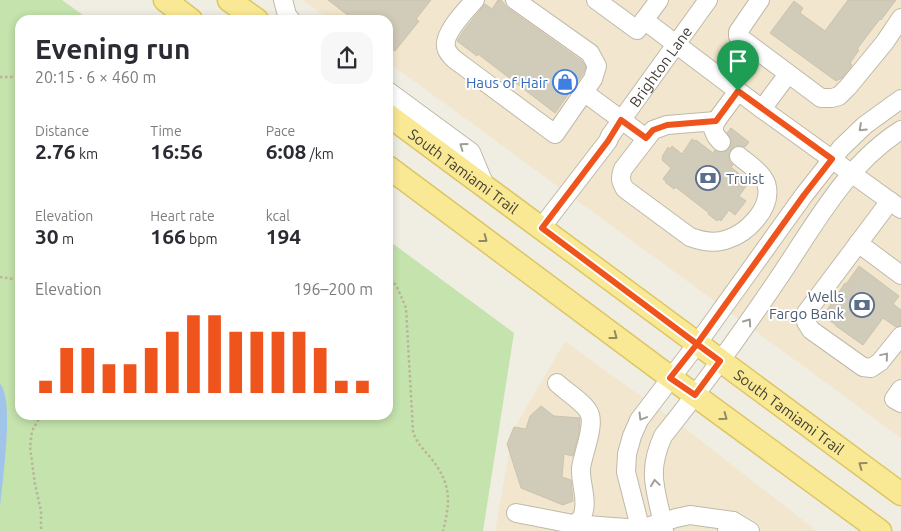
<!DOCTYPE html>
<html lang="en">
<head>
<meta charset="utf-8">
<style>
	:root { --surface:#fff; --page:#f7f7f7; --text:#2b2b33; --muted:#7c7c81; --accent:#ee541c }
	body { margin:0; font-family:Ubuntu,sans-serif; background:var(--page); color:var(--text); height:100vh; display:flex; flex-direction:column; font-size:19px; white-space:nowrap }
	* { box-sizing:border-box; margin:0 }
	p { font-size:16px; color:var(--muted) }
	.icon { flex:none; width:28px; height:28px; fill:none; stroke:currentColor; stroke-width:2; stroke-linecap:round; stroke-linejoin:round }
	.map { position:relative; flex:1; overflow:hidden }
	.drawer { position:absolute; left:15px; top:15px; width:378px; height:405px; display:flex; flex-direction:column; background:var(--surface); border-radius:15px; box-shadow:0 2px 8px #0003 }
	.drawer>* { flex:none }
	.pin { position:absolute; display:grid; place-items:center; width:42px; height:42px; color:#fff; margin:-51px -21px; border-radius:50% 50% 50% 0; rotate:-45deg; box-shadow:0 0 5px #0007 }
	.pin .icon { rotate:45deg }
	.round { display:grid; place-items:center; flex:none; width:52px; height:52px; border-radius:15px; background:var(--page) }
	.head { display:flex; align-items:center; justify-content:space-between; height:85px; padding:0 20px }
	h1 { font-size:28px; font-weight:700; line-height:38px }
	.metrics { display:grid; grid-template-columns:repeat(3,1fr); gap:8px; height:85px; padding:5px 20px }
	.metrics div { display:grid; align-content:center }
	.metrics b { font-size:21px; font-weight:700 }
	.metrics small { font-size:14px; font-weight:400 }
	.metrics p { font-size:14px }
	.chart { height:140px; padding:10px 20px }
	.chart p { display:flex; justify-content:space-between }
	.chart svg { width:100%; height:90px; margin-top:5px; stroke:var(--accent); stroke-width:6 }
	.map>svg:first-child { display:block }
	.commercial { fill:#f2e7ce }
	.green { fill:#c4e3ad }
	.water { fill:#a1c4eb }
	.building { fill:#d1cbb9; stroke:#ccc3ad }
	.lines { fill:none; stroke-linecap:round; stroke-linejoin:round }
	.minor-casing { stroke:#beb9a9; stroke-width:20 }
	.major-casing { stroke:#dcc665; stroke-width:25 }
	.path { stroke:#bcb498; stroke-width:2.5; stroke-dasharray:2.5 2.5; stroke-linecap:butt }
	.minor { stroke:#fff; stroke-width:18 }
	.major { stroke:#f9e894; stroke-width:22 }
	.oneway { stroke:#a09e9a }
	.oneway2 { stroke:#948a5f }
	.route-casing { stroke:#fff; stroke-width:10 }
	.route { stroke:#ee541c; stroke-width:6 }
	.labels { text-anchor:middle; dominant-baseline:central; stroke-width:4; stroke-linejoin:round; paint-order:stroke }
	.street-label { font-size:15px; fill:#423e34; stroke:#fff }
	.shop-label { font-size:15px; fill:#366cbe; stroke:#fff; text-anchor:end }
	.service-label { font-size:15px; fill:#4e5e75; stroke:#fff; text-anchor:start }
</style>
</head>
<body>
<div class="map">
<svg width="901" height="531" viewBox="0 0 901 531">
	<rect width="100%" height="100%" fill="#f0eee3"/>
	<path class="commercial" d="M303,0H901V438L388,62V20H330Z
		M565,341L686,429L817,531H495L513,430Z"/>
	<path class="green" d="M0,0H62L90,20H20V415H388V240L514,333L483,531H0Z"/>
	<path class="water" d="M0,384C15,399 2,485 0,509Z"/>
	<path class="building" d="M328,0H431L416,19L419,21L395,51L388,45V20H354Z
		M498,0H501L509,9L582,61L586,67L583,74L555,113L478,54L477,56L457,41L464,30L485,4L492,9Z
		M848,0H896L881,20L880,19L857,49L859,50L850,63L852,65L850,68L842,78L836,81L770,33L794,1L803,8L800,13L825,31Z
		M731,128L749,142L745,147L740,146H735L731,150L729,155V160L733,165L731,167L745,179L744,183L747,185L739,196L746,201L735,215L729,210L721,221L718,219L717,221L708,214L709,213L678,189L675,187L674,189L665,182L666,181L663,179L671,168L662,160L663,158L662,157L668,147L670,149L672,146L682,154L692,139L695,141L696,140L713,153L715,150L723,152L728,150L731,145V140L727,133Z
		M859,266L899,296L893,304L901,310V326L896,327L883,318L863,345L836,326V325L823,316L845,283L846,284Z
		M541,406L554,416L580,418L579,432L573,456L564,454L562,477L571,480L573,501L563,505L521,488L507,444L514,427L526,429L530,416Z"/>
	<g class="lines">
		<defs>
			<g id="minor">
				<path d="M283,0L287,15L291,20"/>
				<path d="M475,0C466,10 440,36 447,50C448,53 452,57 454,59L555,134L593,79L597,66L590,53L515,0"/>
				<path d="M596,0L637,30L659,0"/>
				<path d="M760,0L738,32V36L821,98H832L839,96L848,87L885,42L901,18"/>
				<path d="M644,20L762,109L901,209"/>
				<path d="M388,91L471,152L486,188"/>
				<path d="M585,93L646,138"/>
				<path d="M762,109L788,74"/>
				<path d="M716,121L738,91"/>
				<path d="M721,142L716,136L713,129L716,121L667,125L653,130L623,169C620,177 620,181 625,189L690,237C701,241 716,244 728,239C747,233 771,209 767,187C765,174 748,164 739,156"/>
				<path d="M890,201L806,313V322L811,330L863,367L871,368L880,362L901,336"/>
				<path id="s1" d="M541,228L608,141L610,136L708,0"/>
				<path d="M858,243L901,275"/>
				<path d="M901,389L894,399L901,403"/>
				<path d="M516,513L573,524C578,522 581,520 583,514C588,499 580,483 581,468C583,453 594,429 590,415C587,404 565,391 557,383"/>
				<path d="M573,524L640,529L676,518L690,515L733,521"/>
				<path d="M641,531L626,472L627,454L632,436L639,420L697,344L804,195L841,148L865,125L901,99"/>
				<path d="M664,531C658,492 645,476 663,436C704,385 743,331 780,276C815,224 847,164 901,130"/>
				<path d="M727,531L733,521L750,531"/>
			</g>
			<g id="major">
				<path d="M165,0L191,20"/>
				<path d="M229,0L257,20"/>
				<path id="s2" d="M388,115L901,494"/>
				<path d="M388,167L659,369L880,531"/>
			</g>
		</defs>
		<use href="#minor" class="minor-casing"/>
		<use href="#major" class="major-casing"/>
		<path class="path" d="M0,77H11L20,75
			M388,275L397,287L406,308L413,431C416,442 423,449 430,457C451,483 451,500 443,531
			M0,277L20,280
			M41,415L32,431L30,447L35,484L41,511V531"/>
		<use href="#minor" class="minor"/>
		<use href="#major" class="major"/>
	</g>
	<defs><path id="oneway-chevron" d="M-2-3.5L2.5 0L-2 3.5" fill="none" stroke-width="1.6" stroke-linecap="round" stroke-linejoin="round" transform="scale(1.25)"/></defs>
	<g class="oneway">
		<use href="#oneway-chevron" transform="translate(862 128) rotate(137)"/>
		<use href="#oneway-chevron" transform="translate(463 146) rotate(-144)"/>
		<use href="#oneway-chevron" transform="translate(748 322) rotate(-55)"/>
		<use href="#oneway-chevron" transform="translate(885 356) rotate(-50)"/>
		<use href="#oneway-chevron" transform="translate(642 417) rotate(121)"/>
		<use href="#oneway-chevron" transform="translate(655 483) rotate(-98)"/>
	</g>
	<g class="oneway2">
		<use href="#oneway-chevron" transform="translate(484 239) rotate(37)"/>
		<use href="#oneway-chevron" transform="translate(614 336) rotate(37)"/>
		<use href="#oneway-chevron" transform="translate(724 417) rotate(36)"/>
		<use href="#oneway-chevron" transform="translate(862 465) rotate(-144)"/>
	</g>
	<g class="lines">
		<defs>
			<path id="route" d="M738,91L716,121L667,125L653,130L646,138L621,120L608,141L542,228L697,344L670,378L695,395L720,361L697,344L804,195L832,159L738,91"/>
		</defs>
		<use href="#route" class="route-casing"/>
		<use href="#route" class="route"/>
	</g>
	<defs>
		<symbol id="shop-ring" viewBox="-11 -11 22 22"><circle r="9.5" fill="#fff" stroke="#3f7fe0" stroke-width="1.5"/><path d="M-5-2.5h2.3a2.7 3.5 0 0 1 5.4 0H5L5.5 6h-11ZM-1.5-2.5h3a1.5 2.3 0 0 0-3 0Z" fill="#3f7fe0"/></symbol>
		<symbol id="bank-ring" viewBox="-11 -11 22 22"><circle r="9.5" fill="#fff" stroke="#5c6f8a" stroke-width="1.5"/><path d="M-6-4H6V4H-6ZM0-2.3a2.3 2.3 0 1 0 0 4.6a2.3 2.3 0 1 0 0-4.6Z" fill="#5c6f8a"/></symbol>
	</defs>
	<g fill-rule="evenodd">
		<use href="#shop-ring" x="551" y="68" width="28" height="28"/>
		<use href="#bank-ring" x="694" y="164" width="28" height="28"/>
		<use href="#bank-ring" x="848" y="291" width="28" height="28"/>
	</g>
	<g class="labels">
		<g class="street-label">
			<text stroke="none"><textPath href="#s1" startOffset="201">Brighton Lane</textPath></text>
			<text stroke="none"><textPath href="#s2" startOffset="94">South Tamiami Trail</textPath></text>
			<text stroke="none"><textPath href="#s2" startOffset="499">South Tamiami Trail</textPath></text>
		</g>
		<g class="shop-label">
			<text x="548" y="82">Haus of Hair</text>
		</g>
		<g class="service-label">
			<text x="726" y="178">Truist</text>
			<text x="844" y="296" text-anchor="end">Wells<tspan x="844" dy="17">Fargo Bank</tspan></text>
		</g>
	</g>
</svg>
<div class="pin" style="left:738px;top:91px;background:#1e9e55"><svg class="icon" aria-label="arrive" viewBox="0 0 24 24"><path d="M6 21V4h12l-3 4 3 4H6"/></svg></div>
<section class="drawer">
<div class="head"><div><h1>Evening run</h1><p>20:15 · 6 × 460 m</p></div><a class="round"><svg class="icon" aria-label="share" viewBox="0 0 24 24"><path d="M12 15V3M7 8l5-5 5 5M5 13v7h14v-7"/></svg></a></div>
<div class="metrics">
<div><p>Distance</p><b>2.76<small> km</small></b></div>
<div><p>Time</p><b>16:56</b></div>
<div><p>Pace</p><b>6:08<small> /km</small></b></div>
</div>
<div class="metrics">
<div><p>Elevation</p><b>30<small> m</small></b></div>
<div><p>Heart rate</p><b>166<small> bpm</small></b></div>
<div><p>kcal</p><b>194</b></div>
</div>
<div class="chart"><p><span>Elevation</span>196–200 m</p>
<svg viewBox="0 0 160 44" preserveAspectRatio="none"><path d="M5 44V38M15 44V22M25 44V22M35 44V30M45 44V30M55 44V22M65 44V14M75 44V6M85 44V6M95 44V14M105 44V14M115 44V14M125 44V14M135 44V22M145 44V38M155 44V38"/></svg>
</div>
</section>
</div>
</body>
</html>
